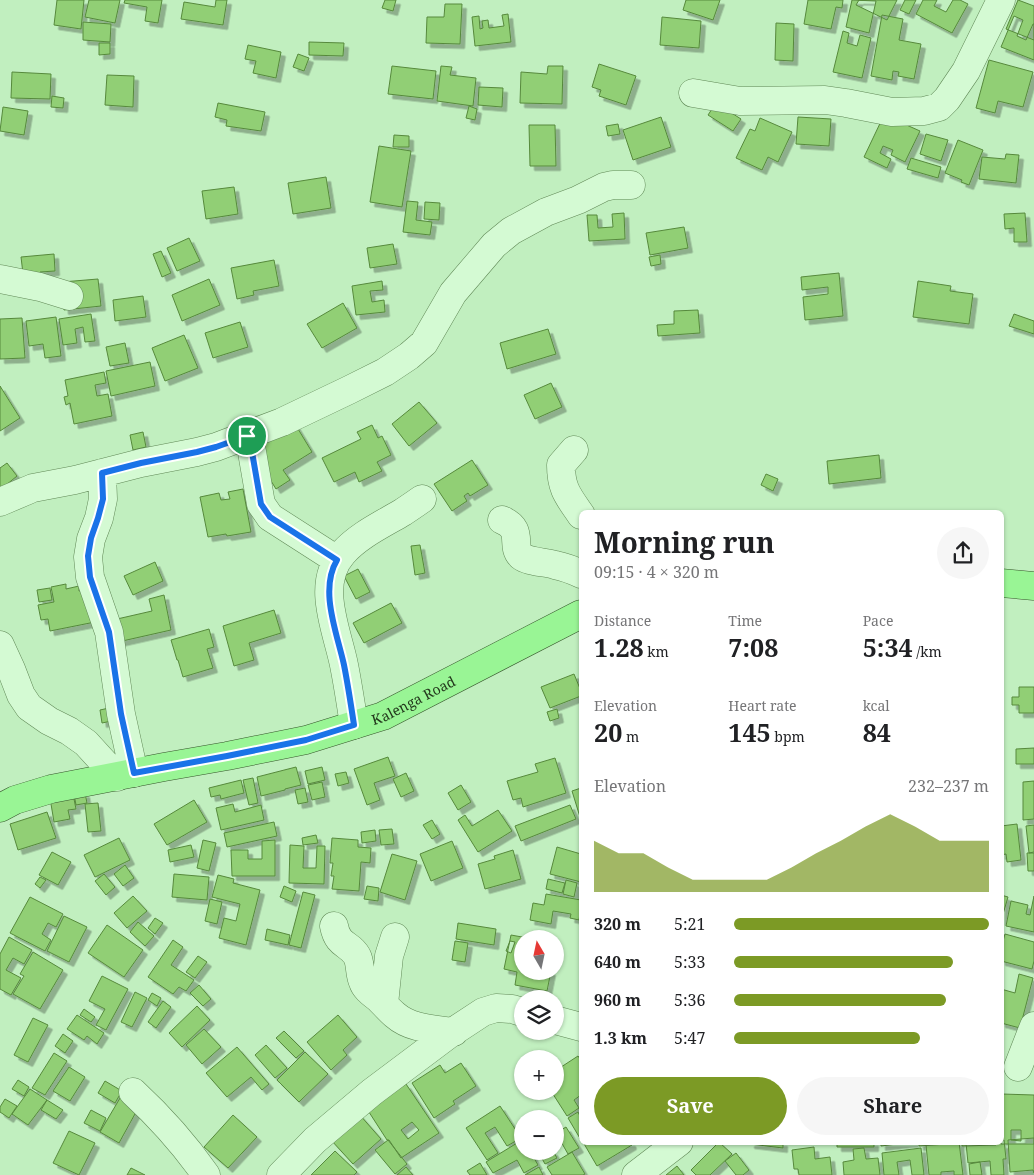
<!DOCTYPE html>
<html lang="en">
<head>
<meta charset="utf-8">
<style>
	:root { --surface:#fff; --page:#f6f6f6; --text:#202124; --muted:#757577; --accent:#7c9a25 }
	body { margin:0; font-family:"Noto Serif",serif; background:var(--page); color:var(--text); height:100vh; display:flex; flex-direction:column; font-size:19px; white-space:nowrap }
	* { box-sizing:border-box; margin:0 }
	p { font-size:16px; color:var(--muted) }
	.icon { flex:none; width:28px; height:28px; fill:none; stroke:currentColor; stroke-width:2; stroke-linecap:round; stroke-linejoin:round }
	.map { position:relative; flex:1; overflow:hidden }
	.details { position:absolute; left:579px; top:510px; width:425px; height:635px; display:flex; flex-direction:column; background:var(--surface); border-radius:8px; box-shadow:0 1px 4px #0004 }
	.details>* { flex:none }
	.needle { width:32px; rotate:351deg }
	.fabs { position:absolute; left:514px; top:930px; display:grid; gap:10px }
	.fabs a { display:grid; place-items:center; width:50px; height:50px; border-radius:50%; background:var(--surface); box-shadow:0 1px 4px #0004; font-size:25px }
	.pin { position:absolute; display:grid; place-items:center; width:42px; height:42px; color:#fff; margin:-21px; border:2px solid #fff; border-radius:50%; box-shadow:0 1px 5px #0007 }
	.round { display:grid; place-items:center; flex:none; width:52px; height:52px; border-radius:26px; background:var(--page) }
	.headline { display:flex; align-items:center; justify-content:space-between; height:85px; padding:0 15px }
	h1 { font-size:28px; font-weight:700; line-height:38px }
	.figures { display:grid; grid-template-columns:repeat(3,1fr); gap:8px; height:85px; padding:5px 15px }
	.figures div { display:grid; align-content:center }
	.figures b { font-size:25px; font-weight:700 }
	.figures small { font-size:14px; font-weight:400 }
	.figures p { font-size:14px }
	.chart { height:140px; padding:10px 15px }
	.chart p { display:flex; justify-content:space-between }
	.chart svg { width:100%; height:90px; margin-top:5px; fill:var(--accent); opacity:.7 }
	.cta { display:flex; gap:10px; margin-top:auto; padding:10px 15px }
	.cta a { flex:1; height:58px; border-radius:30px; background:var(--accent); color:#fff; font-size:20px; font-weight:700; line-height:58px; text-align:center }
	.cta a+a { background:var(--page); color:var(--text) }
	ul { padding:0 15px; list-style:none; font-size:16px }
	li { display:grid; grid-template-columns:80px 60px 1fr; align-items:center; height:38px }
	li i { height:12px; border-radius:6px; background:var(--accent) }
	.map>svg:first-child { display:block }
	.building { fill:#91cf74; stroke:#56893c; fill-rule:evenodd; filter:url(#shadow) }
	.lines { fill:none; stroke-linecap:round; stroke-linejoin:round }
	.minor-casing { stroke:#618957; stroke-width:29 }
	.major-casing { stroke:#37562c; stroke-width:29 }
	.minor { stroke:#d4fad3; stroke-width:28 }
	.major { stroke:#99f595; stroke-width:28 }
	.route-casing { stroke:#fff; stroke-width:10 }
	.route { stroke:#1a73e8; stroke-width:6 }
	.labels { text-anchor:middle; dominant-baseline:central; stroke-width:4; stroke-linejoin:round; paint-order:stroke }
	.street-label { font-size:14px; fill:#23381c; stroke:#d0f7cf }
</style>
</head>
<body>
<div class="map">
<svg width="1034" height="1175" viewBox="0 0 1034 1175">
	<defs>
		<filter id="shadow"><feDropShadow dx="4.5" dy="4.5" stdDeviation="0" flood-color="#0004"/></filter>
	</defs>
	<rect width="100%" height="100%" fill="#c1efbf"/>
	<path class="building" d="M57,0H84L81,29L54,25Z
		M89,0H120L115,23L85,17Z
		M125,0H162L158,23L145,21L147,7L124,3Z
		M216,0H227L223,25L181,19L184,2L215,7Z
		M385,0H396L393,11L382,8Z
		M686,0H720L713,20L683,10Z
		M808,0H843L842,8L836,7L831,29L804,24Z
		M852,0L876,1L869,33L846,27Z
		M859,0H897L887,20L856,5Z
		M905,0H916L909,14L900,10Z
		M923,0H937L934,6L946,12L953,0H960L968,4L952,33L916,14Z
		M1018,0L1034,6V40L1006,29Z
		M445,4H462L460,44L426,43L427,17H444Z
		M508,14L511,42L475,46L472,17L479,16L480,29L483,28L482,21L488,20L489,28L504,26L502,15Z
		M882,15L903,19L899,40L921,44L914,79L898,76L899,72L893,71L892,80L871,76Z
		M1014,16L1023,20L1017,36L1026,40L1033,24H1034V60L1001,47Z
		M662,17L701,21L699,48L660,45Z
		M83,22L111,24L110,42L83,40Z
		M776,23L794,24L793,61L775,60Z
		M843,31L849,33L847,43L857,46L860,35L871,38L862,78L833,72Z
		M309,42L344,43L343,56L309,55Z
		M99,43H110V54L99,55Z
		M248,45L281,52L276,78L253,73L256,61L245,59Z
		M298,54L309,58L304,71L293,67Z
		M989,60L1033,72L1023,107L998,101L995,113L976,108Z
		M599,64L636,76L626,105L599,96L601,90L592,87Z
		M392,66L436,71L433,99L388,94Z
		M441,66L452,67L450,75L476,78L473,106L437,101Z
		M548,66H563L562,104L520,103L521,72L547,74Z
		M12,72L51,74L50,99L11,98Z
		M107,75L134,76L133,107L105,105Z
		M479,87L503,88L502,107L478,105Z
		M52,96L64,98L63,108L51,107Z
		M218,103L265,112L261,131L226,126L227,120L215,117Z
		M716,103L741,119L733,131L708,115Z
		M469,106L477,109L475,120L466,118Z
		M3,107L28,111L24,135L0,131Z
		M884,115L920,131L905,162L891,155L893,150L883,146L880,153L891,159L887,168L864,157Z
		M661,117L671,147L633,160L623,130Z
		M798,117L831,119L829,146L796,144Z
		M760,118L792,132L778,162L768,157L762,170L736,158L750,129L755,131Z
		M618,124L620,134L608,136L606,126Z
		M529,125H555L556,166H530Z
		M926,134L948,140L941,161L920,154Z
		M394,135L409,136V147H393Z
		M958,140L983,150L969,185L961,182L962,180L945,173Z
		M379,146L411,151L402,207L370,202Z
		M1006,154L1019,155L1016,183L979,179L982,157L1005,159Z
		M911,158L941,167L938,178L907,169Z
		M326,177L331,208L293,214L288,183Z
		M234,187L238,214L206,219L202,191Z
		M407,201L418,202L416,220L432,222L430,235L403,232Z
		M425,202L440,203L439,220L424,219Z
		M624,213L625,239L589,241L587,215H597L598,228L613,227L612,214Z
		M1025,213L1027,242H1014V228L1005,229L1004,214Z
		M684,227L688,248L650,255L646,233Z
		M189,238L200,261L177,271L167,248Z
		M393,244L397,264L370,268L367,248Z
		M161,251L171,273L162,277L153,254Z
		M54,254L55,271L40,272L41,280L24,282L21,257Z
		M660,255L661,264L651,266L649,257Z
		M274,260L279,286L253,291L254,295L237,299L231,268Z
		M839,273L843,316L805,320L803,297L828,294V287L802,290L801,277Z
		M98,279L101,306L64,310L62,282Z
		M209,279L220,305L182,321L172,295Z
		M382,281L383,290L370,291L372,302L384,300L385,312L356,315L352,286Z
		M918,281L951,286L950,291L973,294L969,324L913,317Z
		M143,296L146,317L115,321L113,300Z
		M343,303L357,328L322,348L307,324Z
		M698,310L700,333L658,336L657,325L674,324V311Z
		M91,314L95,341L85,342L83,327L75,329L77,343L63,345L59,319Z
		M1014,314L1034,321V334L1009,326Z
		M56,317L61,356L45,358L43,344L29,346L26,321Z
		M22,318L25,358L0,359V319Z
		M240,322L248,347L213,358L205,333Z
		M548,329L556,354L507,369L500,343Z
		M184,335L198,368L165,381L152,348Z
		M125,343L129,363L110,366L106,347Z
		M150,362L155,386L111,396L106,371Z
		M104,372L106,383L95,385L97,396L108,394L112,416L74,424L70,403L66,405L64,397L68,396L65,380Z
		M551,383L562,407L535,419L524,395Z
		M0,386L20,418L0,431Z
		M419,402L437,423L409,446L392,424Z
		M292,419L312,452L283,470L290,480L276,489L252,450Z
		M372,425L378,438L382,436L391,455L377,462L382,471L359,482L355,472L334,482L322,458L361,439L357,432Z
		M143,432L146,447L133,450L130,435Z
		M879,455L881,478L829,484L827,461Z
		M472,460L488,485L470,496L468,493L464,496L467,501L452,511L434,484Z
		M7,463L17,476L0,490V468Z
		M766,474L778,479L773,491L761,485Z
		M243,489L251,532L227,536L226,534L208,537L200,497L219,493L221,500L230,499L228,492Z
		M420,545L425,573L415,575L411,546Z
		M155,562L163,581L133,595L124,576Z
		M358,569L370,592L356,599L344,576Z
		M66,584V589L79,586V591L87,589L95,622L50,631L48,619L41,620L38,605L54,602L51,587Z
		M50,588L52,600L39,602L37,590Z
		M164,595L171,630L109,644L104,622L152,611L149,599Z
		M391,603L402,623L364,643L353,623Z
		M274,610L281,633L249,643L254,660L234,666L223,626Z
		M209,629L214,647L207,649L213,668L183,677L178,660H177L171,640Z
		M574,674L581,691V696L550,708L541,687Z
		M1019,687H1034V713H1019V705H1012V697H1019Z
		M118,706L121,719L102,723L100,710Z
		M557,709L559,718L550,721L547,712Z
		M1034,748V764H1016V749Z
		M388,757L395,776L374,783L380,800L367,805L354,769Z
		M555,758L566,793L523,807L521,798L513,800L507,781L538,772L535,764Z
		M296,767L301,785L285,789V790L261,796L257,777Z
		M322,767L325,780L308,784L305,771Z
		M346,772L349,783L338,786L335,774Z
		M406,773L414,791L401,797L393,779Z
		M253,778L258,803L249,805L243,780Z
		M241,780L244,793L221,799L220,795L211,797L209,788Z
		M1034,781V819L1023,820V782Z
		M322,782L325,797L312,800L308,785Z
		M461,785L471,802L458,810L448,793Z
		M305,788L308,802L298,804L295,790Z
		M581,788V817H580L572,791Z
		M85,793L87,803L76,805L74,794Z
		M73,794L76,809L68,810L70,819L54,822L50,798Z
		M194,800L207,822L167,845L154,824Z
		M98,803L101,831L88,832L85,804Z
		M233,804L235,812L261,805L264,820L221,830L216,808Z
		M570,805L576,819L521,841L515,826Z
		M498,810L512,831L478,852L458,820L465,815L472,826Z
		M47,812L56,838L18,850L10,824Z
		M432,820L440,834L432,839L423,825Z
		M274,822L277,836L227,847L224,833Z
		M1017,824L1021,860L1007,862L1006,854L1001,855V826Z
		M1034,825V852L1029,853L1026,826Z
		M392,829L394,844L381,845L379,830Z
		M375,830L376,841L362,843L361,832Z
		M316,835L318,843L303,845L302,838Z
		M119,838L130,860L95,877L84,855Z
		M332,838L358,840V847L371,848L370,863L361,862L359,891L332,889L334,876H331L333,863H330Z
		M203,840L216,843L209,871L197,868Z
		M275,840V876H232L231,850H248V859H262V841Z
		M452,841L463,868L431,881L420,854Z
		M191,845L194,857L170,862L168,850Z
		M290,845L304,846L303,868H316L317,846H325L324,884L289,883Z
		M557,847L581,854V882L550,874Z
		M513,850L521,879L485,889L478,864L495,859L494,856Z
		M52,852L71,862L58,885L39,875Z
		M1027,853H1034V871H1028Z
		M392,854L417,861L405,900L380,892Z
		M125,865L134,878L123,886L114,874Z
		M104,874L115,887L106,895L95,881Z
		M174,874L209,877L207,900L172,897Z
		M218,875L234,879L233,883L260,890L246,945L219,938L224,918L236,921L240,904L212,897Z
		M40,877L46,880L40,888L35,884Z
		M548,879L565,883L562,893L546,889Z
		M566,880L577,883L574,897L563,894Z
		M284,886L296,891L292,902L280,897Z
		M367,886L379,888L378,901L364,899Z
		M303,892L315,895L301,948L289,945Z
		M546,894L581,900V908L579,920L570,918L571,914L553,911L551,924L530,920L533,903L544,905Z
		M1001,895L1008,897L1001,921Z
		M133,896L147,911L127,928L114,913Z
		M1034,896V932L1006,926L1011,901L1028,905L1026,914L1030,915Z
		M30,897L63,914L56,927L48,923L42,934L51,940L45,951L10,933Z
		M210,899L222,902L217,924L205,921Z
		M64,916L87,927L69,962L47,951Z
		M155,918L163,923L155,934L148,928Z
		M138,922L154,936L145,946L130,932Z
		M458,923L496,929L494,945L456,939Z
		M107,925L143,950L124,977L88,953Z
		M267,929L290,935L288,945L265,940Z
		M1005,934L1034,942V961L1032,969L1001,961V948Z
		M511,935L533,939H522V971H551L547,991L515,985L517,972L504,969Z
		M9,937L32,950L24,964L13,958L6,970L21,978L11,995L0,989V954Z
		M173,940L183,947L171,965L194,980L186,991L179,987L173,994L148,977Z
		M455,941L468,943L465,962L452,960Z
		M510,941L515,942L511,953L506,951Z
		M33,952L63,970L40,1009L13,994L24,976L20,974Z
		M198,956L207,962L195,978L186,972Z
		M1019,974L1033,978L1020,1028L1001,1023V989L1015,993Z
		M102,976L128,989L106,1030L96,1025L105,1009L89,1001Z
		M199,985L211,999L203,1006L190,993Z
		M135,992L147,998L132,1027L121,1022Z
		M152,993L161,998L157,1006L148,1000Z
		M163,1001L171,1007L156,1028L148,1022Z
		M197,1006L210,1020L182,1047L169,1033Z
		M84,1009L95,1017L91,1022L80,1015Z
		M77,1015L104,1033L97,1044L87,1036L84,1040L67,1029Z
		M338,1015L357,1037L343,1050L347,1055L331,1070L307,1042Z
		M33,1018L48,1025L28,1062L14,1055Z
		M204,1029L221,1047L202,1064L186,1045Z
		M284,1031L304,1051L296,1058L276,1038Z
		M63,1034L73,1041L65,1053L55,1046Z
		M266,1045L287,1068L275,1078L255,1055Z
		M237,1047L269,1084L262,1090L251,1077L227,1097L206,1073Z
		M305,1052L328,1074L299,1102L277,1080Z
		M54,1053L67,1061L45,1095L32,1088Z
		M578,1056L581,1060V1095L574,1100L579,1108L567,1116L551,1091H555V1071Z
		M461,1063L476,1086L453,1101L455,1104L434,1118L412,1083L440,1065L445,1073Z
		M69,1067L85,1077L70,1101L53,1091Z
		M18,1080L29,1087L24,1096L12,1089Z
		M105,1081L122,1091L115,1103L98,1093Z
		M406,1084L439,1133L401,1158L389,1140H387L367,1109ZM412,1122L419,1130L408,1139L401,1130Z
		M30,1089L47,1100L28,1125L12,1114Z
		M123,1093L141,1103L119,1143L100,1132Z
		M1002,1094L1034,1095V1144H1001ZM1011,1130H1021V1141L1011,1140Z
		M5,1099L17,1106L9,1118L0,1112V1107Z
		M47,1100L63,1110L56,1119L41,1110Z
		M500,1106L521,1138L507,1146L495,1127L485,1133L498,1153L487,1160L466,1128Z
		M91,1110L106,1118L100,1131L84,1123Z
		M578,1112L581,1118V1140L568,1118Z
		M359,1114L381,1139L353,1164L331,1140Z
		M233,1115L257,1137L228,1168L204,1147Z
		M566,1127L579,1148L568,1154L556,1133Z
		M69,1131L95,1143L79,1175L53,1163Z
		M1034,1138V1173L1033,1170L1010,1172L1008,1140Z
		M388,1140L407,1164L395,1174L375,1150Z
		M522,1140V1151H530L538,1165L524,1173L517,1160L493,1173L486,1162Z
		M1001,1140H1004L1006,1159H1003L1004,1175H991L990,1161L968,1163L966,1143L1001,1142Z
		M583,1142H631L632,1145L597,1166Z
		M719,1142L732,1154L710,1175H696L691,1170Z
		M750,1142H783V1148L750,1144Z
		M837,1142H874V1147H837Z
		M881,1142H914L881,1146Z
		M919,1142H960V1143L919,1146Z
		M952,1142H959L963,1175H954V1171L941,1172V1175H929L926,1145Z
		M962,1142H996V1145L962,1146Z
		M814,1147L815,1159L830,1157L832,1175H799L798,1169H794L792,1150Z
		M864,1148L866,1159L878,1158L880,1175H844L843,1162L854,1160L853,1149Z
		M921,1148L924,1175H912L910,1160L897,1162L899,1175H884L882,1153Z
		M335,1151L357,1172L354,1175H311Z
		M538,1151H553L557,1158L545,1164Z
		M572,1152L585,1174L583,1175H552L547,1167Z
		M736,1153L749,1170L743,1175H736L725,1161Z
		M980,1162L982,1175H970L969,1164Z
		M480,1163L487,1175H470L467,1171Z
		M677,1166L684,1175H666Z
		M406,1167L413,1175H397Z
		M539,1167L543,1175H525Z
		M131,1168L145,1175H127Z"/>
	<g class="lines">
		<defs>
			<path id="minor" d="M693,93L740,101L825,100L846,103L892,112L924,111L939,107L947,99L966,71L1001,0
				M0,279L40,287L69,296
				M247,436L252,452L261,504L270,517L337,560
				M574,450L561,465C561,489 568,496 581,515
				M102,473L103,499L99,518L91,539L88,557L90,577L109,632L121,714L134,773
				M0,502L33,488L75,480L141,463L197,452L216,447L282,422L349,390L385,372L409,356L424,343L453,293L494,245L511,231L546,212L578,200L604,187L613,185H631
				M502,520C525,530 510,545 521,556C528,562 546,562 555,565C564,567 573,570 581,574
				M0,645L11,669L21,695L29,707L49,721L69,731L86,743L117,777
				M354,725C351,705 348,685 344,665C337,630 315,584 343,553C359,535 383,524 403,512C409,508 415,504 422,499
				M334,926C338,947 350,943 357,956C361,964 359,974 363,982C365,989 373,994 379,999C384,1004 389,1010 395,1015C411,1029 434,1029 454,1032
				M384,1004L389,956L395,937
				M555,1020L581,1027
				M1018,1067L1034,1026
				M133,1092C160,1117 185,1145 206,1175
				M281,1175L315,1140L372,1092L448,1035L483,1012L496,1008L512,1009L522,1012
				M636,1175L679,1142"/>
			<g id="major">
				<path d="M1001,583L1034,586"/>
				<path id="s1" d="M0,808L15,800L51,789L164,767L227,756L306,740L383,716L581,614"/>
			</g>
		</defs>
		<use href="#minor" class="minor-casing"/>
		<use href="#major" class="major-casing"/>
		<use href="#minor" class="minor"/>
		<use href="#major" class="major"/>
	</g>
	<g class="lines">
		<defs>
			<path id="route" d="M247,436L252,452L261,504L270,517L337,560C319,590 337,633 344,665C348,685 351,705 354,725L306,740L227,756L134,773L121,714L109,632L90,577L88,556L91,538L98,518L103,499L102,473L141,463L197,452L216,447Z"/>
		</defs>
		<use href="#route" class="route-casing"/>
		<use href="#route" class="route"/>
	</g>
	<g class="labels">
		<g class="street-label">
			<text stroke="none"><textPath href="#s1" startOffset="429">Kalenga Road</textPath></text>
		</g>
	</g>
</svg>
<div class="fabs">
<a><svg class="needle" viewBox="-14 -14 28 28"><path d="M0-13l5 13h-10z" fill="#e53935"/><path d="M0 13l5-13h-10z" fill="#757577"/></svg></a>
<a><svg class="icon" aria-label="layers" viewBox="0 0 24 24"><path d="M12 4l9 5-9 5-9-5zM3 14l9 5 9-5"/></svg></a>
<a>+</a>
<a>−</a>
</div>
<div class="pin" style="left:247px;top:436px;background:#1e9e55"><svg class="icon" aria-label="arrive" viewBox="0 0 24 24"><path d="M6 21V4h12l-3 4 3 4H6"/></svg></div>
<section class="details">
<div class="headline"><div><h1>Morning run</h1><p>09:15 · 4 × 320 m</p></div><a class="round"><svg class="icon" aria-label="share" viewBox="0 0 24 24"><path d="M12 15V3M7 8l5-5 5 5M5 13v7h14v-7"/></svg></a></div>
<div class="figures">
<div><p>Distance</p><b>1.28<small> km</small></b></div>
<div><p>Time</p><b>7:08</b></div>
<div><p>Pace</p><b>5:34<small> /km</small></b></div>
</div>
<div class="figures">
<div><p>Elevation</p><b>20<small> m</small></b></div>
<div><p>Heart rate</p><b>145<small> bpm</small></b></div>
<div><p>kcal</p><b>84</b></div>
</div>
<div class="chart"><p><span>Elevation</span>232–237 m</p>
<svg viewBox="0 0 160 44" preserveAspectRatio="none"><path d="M0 44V19L10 25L20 25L30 32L40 38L50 38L60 38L70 38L80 32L90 25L100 19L110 12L120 6L130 12L140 19L150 19L160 19V44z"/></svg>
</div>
<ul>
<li><b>320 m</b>5:21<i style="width:100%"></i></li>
<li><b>640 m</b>5:33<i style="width:86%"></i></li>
<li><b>960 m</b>5:36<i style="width:83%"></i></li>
<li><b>1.3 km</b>5:47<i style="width:73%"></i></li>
</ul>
<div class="cta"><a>Save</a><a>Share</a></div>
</section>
</div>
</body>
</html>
